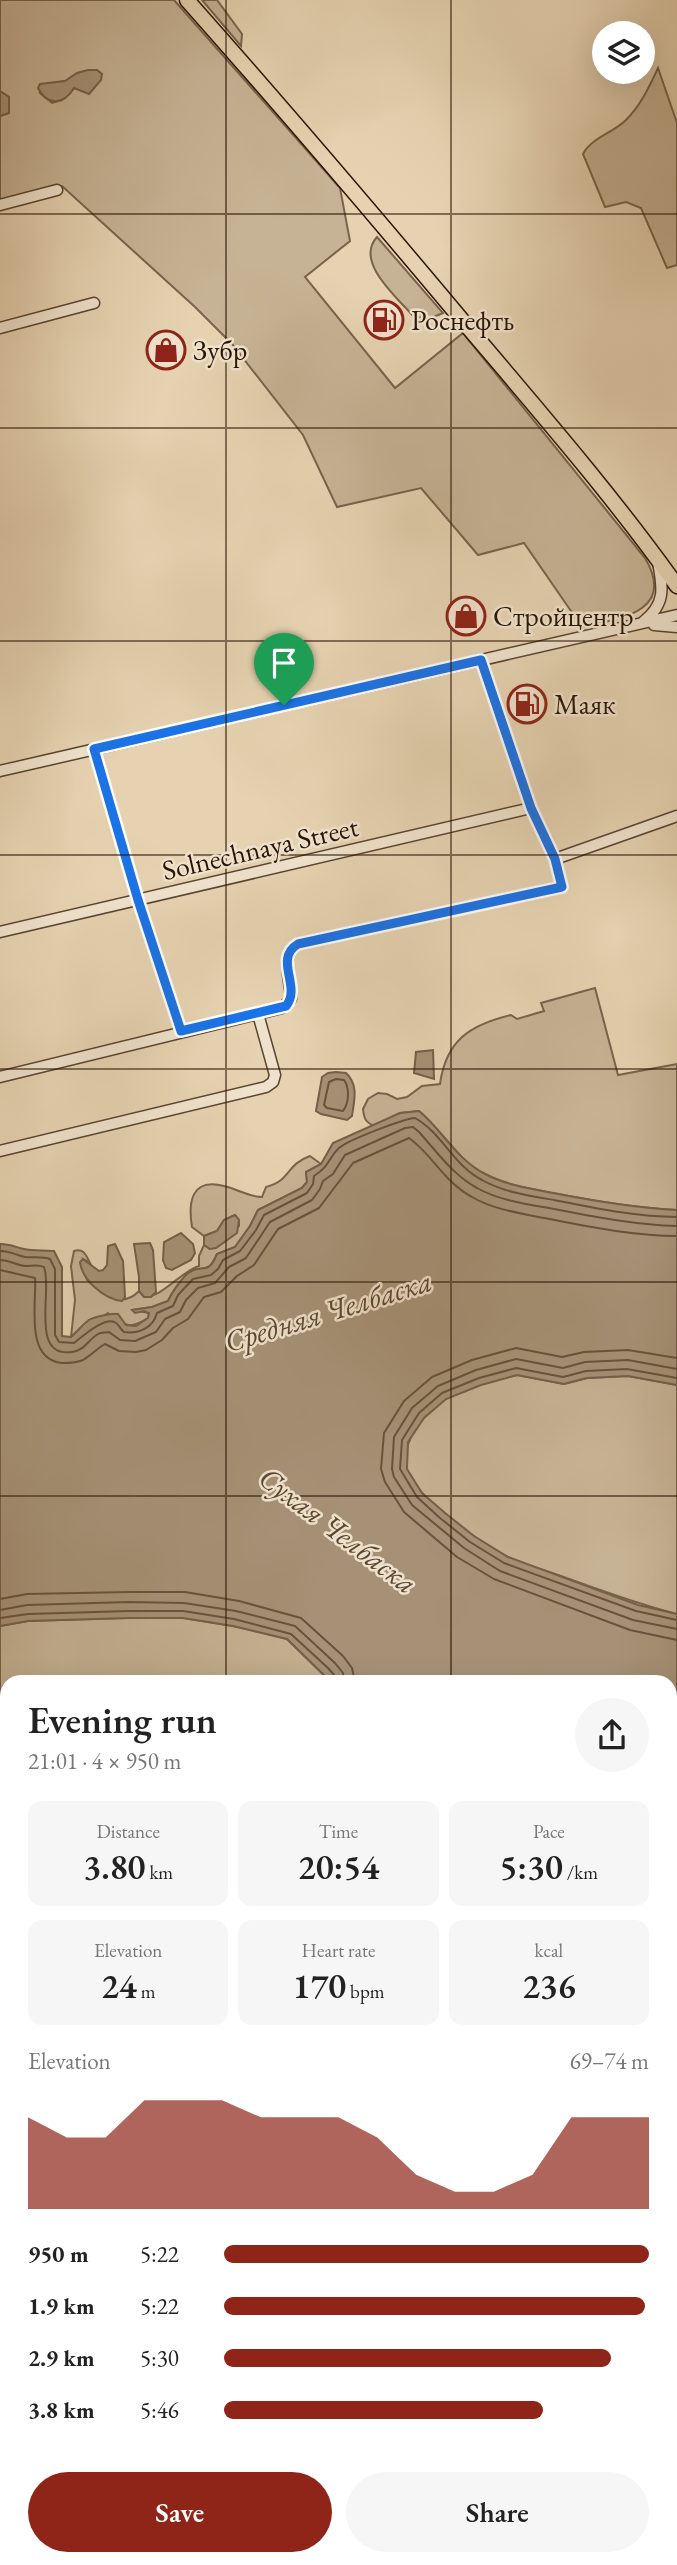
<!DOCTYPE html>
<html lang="en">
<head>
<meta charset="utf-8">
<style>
	:root { --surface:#fff; --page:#f6f6f6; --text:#222; --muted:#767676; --accent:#8f2418 }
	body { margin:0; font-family:"EB Garamond",serif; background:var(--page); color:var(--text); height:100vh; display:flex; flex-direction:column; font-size:26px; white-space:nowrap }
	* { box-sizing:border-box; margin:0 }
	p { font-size:23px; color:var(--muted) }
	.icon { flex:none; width:38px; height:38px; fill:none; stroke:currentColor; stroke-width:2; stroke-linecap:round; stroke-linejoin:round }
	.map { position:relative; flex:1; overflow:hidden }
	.side { position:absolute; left:0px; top:1675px; width:677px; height:891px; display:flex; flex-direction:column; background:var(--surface); border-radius:21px 21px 0 0; box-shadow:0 7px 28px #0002 }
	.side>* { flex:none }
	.controls { position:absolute; left:592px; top:21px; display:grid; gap:14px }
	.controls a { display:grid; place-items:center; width:63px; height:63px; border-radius:50%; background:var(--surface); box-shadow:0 7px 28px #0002; font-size:35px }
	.pin { position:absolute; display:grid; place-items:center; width:60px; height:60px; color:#fff; margin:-72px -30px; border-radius:50% 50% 50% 0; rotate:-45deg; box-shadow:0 0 7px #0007 }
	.pin .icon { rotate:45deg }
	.round { display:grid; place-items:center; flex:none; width:74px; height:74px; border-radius:37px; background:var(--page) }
	.overview { display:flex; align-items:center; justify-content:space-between; height:119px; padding:0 28px }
	h1 { font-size:38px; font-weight:600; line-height:52px }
	.metrics { display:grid; grid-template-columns:repeat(3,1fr); gap:10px; height:119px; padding:7px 28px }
	.metrics div { display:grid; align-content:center; border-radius:14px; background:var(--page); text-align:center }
	.metrics b { font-size:35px; font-weight:600 }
	.metrics small { font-size:19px; font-weight:400 }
	.metrics p { font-size:19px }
	.chart { height:196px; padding:14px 28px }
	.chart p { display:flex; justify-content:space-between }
	.chart svg { width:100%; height:126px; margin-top:7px; fill:var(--accent); opacity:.7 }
	.button { display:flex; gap:14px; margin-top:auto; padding:14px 28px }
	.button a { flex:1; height:80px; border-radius:42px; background:var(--accent); color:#fff; font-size:28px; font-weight:600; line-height:80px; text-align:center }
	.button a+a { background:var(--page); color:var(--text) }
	ul { padding:0 28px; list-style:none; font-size:23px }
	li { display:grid; grid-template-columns:112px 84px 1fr; align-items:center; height:52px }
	li i { height:18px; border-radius:9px; background:var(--accent) }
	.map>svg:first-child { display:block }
	.green { fill:#c6b294; stroke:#78634c; stroke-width:2; fill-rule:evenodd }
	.water { fill:#a69176; stroke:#745f48; stroke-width:2 }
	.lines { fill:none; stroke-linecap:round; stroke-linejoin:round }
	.shore { stroke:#68523d; stroke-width:2 }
	.minor-casing { stroke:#58442f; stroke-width:13 }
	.major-casing { stroke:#291404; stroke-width:17 }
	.minor { stroke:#efe2cc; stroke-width:10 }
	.major { stroke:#e6d2b1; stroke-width:14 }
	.route-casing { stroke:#fff; stroke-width:14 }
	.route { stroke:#1a73e8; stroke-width:9 }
	.grid { fill:none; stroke:#291404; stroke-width:2; stroke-opacity:0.55 }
	.labels { text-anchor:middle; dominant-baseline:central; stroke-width:5; stroke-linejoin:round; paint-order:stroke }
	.poi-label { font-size:28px; fill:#291404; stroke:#efe2cc; text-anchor:start }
	.street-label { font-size:28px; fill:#291404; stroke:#efe2cc }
	.water-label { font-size:30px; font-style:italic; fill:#5b4632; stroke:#efe2cc }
</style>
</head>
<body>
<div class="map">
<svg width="677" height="2565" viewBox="0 0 677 2565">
	<rect width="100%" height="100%" fill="#e6d2b1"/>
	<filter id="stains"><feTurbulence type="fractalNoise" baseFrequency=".00286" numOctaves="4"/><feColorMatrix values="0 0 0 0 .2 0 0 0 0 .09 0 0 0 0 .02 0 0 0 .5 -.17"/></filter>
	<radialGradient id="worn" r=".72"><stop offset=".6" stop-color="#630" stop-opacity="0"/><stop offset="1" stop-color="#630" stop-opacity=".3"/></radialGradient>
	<path class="green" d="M0,0H174L340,188L350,241L305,277L395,388L463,333L645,558C677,612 619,619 582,627L524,543L478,555L421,488L337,507L303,435L232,344L195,307L62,186L0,201V116L9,113V97L0,91ZM65,81L95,88H74L62,100L52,103L40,93L53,83Z
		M202,0H217L242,34L241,46Z
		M658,68L677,123V265L667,268L641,208L626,202L605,207L583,154C591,138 613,133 626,120C641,105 649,87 658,68Z
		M377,237L443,313L431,318L414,317C398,298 354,262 377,237Z
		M595,988L618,1075L677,1064V1210C635,1208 594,1201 553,1193C531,1189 506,1185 485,1174C457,1160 442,1130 419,1111L400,1113L374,1126C365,1122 364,1118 363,1109L368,1099L378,1093L387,1094L397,1099L407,1097L422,1086L440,1084C446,1040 470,1025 511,1015L517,1019L544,1011L541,1003Z
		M310,1156L321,1164L306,1172L307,1182L302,1188L258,1210L250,1226L235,1247L217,1254C208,1276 203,1264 190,1272C183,1276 171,1294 168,1301L152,1307L132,1310L149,1313L148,1318C129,1330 126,1326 108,1313L102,1317L89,1320L71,1337L75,1300L71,1266L74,1251C84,1248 86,1255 90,1263L83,1259L87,1280C103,1293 121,1310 139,1291L144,1297C163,1297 180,1272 199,1266V1256L204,1245L210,1249L239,1226V1220L235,1215L224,1220L217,1231L204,1236L192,1227C188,1203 191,1177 224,1186C237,1189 249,1197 262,1197L266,1187C292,1180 285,1165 310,1156Z
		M517,1375L564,1384L587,1378L628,1376L677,1385V1614C637,1604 600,1590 561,1576C543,1569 523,1565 506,1556C480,1542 415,1498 407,1469C400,1442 424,1412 446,1399C467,1387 493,1381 517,1375Z
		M128,1618H183L233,1626L287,1639L331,1682H7V1808H0V1626L28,1621Z
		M677,2030V2144L670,2139V2036Z
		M670,2167L677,2170V2205L675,2206L677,2208V2356L670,2332Z
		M348,2558L354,2565H195L192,2559Z
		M528,2559H635L640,2565H535Z"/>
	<path class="water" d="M88,70H97L102,74L101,80L89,94L74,88C64,105 47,106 38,88L40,84L65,81L77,73Z
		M0,91L9,97V113L0,116Z
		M433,1050L434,1079L414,1073L416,1052Z
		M336,1072L346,1073C359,1085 354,1101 352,1116L347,1120L321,1114L316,1111L322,1077L328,1073Z
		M419,1111C442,1130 457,1160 485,1174C506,1185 531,1189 553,1193C594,1201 635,1208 677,1210V1385L628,1376L587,1378L564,1384L517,1375L481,1385L446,1399L424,1418L408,1442L407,1469L422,1493L445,1513L474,1536L508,1557L638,1605L677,1614V2030L670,2036V1682H331L287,1639L233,1626L183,1618H128L28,1621L0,1626V1244C10,1244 15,1247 24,1249C32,1251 44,1250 54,1251L62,1267V1336L71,1337C77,1332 83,1324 89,1320C94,1317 112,1313 118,1314L126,1325L136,1326L148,1318L149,1313L144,1311L135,1313L132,1310L152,1307L168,1301C171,1294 183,1276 190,1272C203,1264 208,1276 217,1254L235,1247L250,1226L258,1210L302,1188L307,1182L306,1172L321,1164L333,1143L400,1113Z
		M235,1215L239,1220L237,1233L216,1248L210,1249L204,1245V1236L217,1231L224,1220Z
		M181,1233L193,1244L195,1253L191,1260L172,1270L166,1268L163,1260L164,1242Z
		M150,1243L153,1250L156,1292L151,1297H144L139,1291V1277L134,1244Z
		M115,1244L123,1261L125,1297L122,1301C104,1299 82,1280 80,1262L83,1259L99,1271L103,1270L107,1265L108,1246Z
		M528,2559L535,2565H354L348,2559Z"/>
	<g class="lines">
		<path class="shore" d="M336,1079L344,1080C350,1088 349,1103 343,1111L327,1108L324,1105L329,1082Z
			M0,1251C10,1251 16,1255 25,1257C34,1258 41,1256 50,1259L55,1269V1335L59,1342L74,1343C82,1337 106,1315 116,1323C119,1325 120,1329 124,1332C139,1334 153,1328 157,1313L173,1306L178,1295L193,1279L211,1275L218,1269L223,1260L240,1251L256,1230L264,1215L307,1193L313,1184L314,1176C331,1165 328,1158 339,1148C348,1140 403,1119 415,1118C442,1133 454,1166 482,1180C503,1192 530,1196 554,1200C594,1208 636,1217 677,1217
			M0,1260C9,1260 16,1265 25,1266C33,1266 37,1264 44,1267C53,1290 29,1358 72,1352C84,1351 89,1339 98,1334C101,1332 105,1333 109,1332L120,1340L135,1341L156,1332L165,1319L180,1312L186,1300L198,1288L215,1283L229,1267L246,1258L270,1222L312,1200L320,1189L323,1181L333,1174L345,1155L405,1128L413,1127L419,1132C437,1152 453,1175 477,1188C498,1200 526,1204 549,1208C591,1216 634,1225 677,1226
			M0,1270L35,1278C37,1303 24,1359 62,1363C69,1363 77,1363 83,1360C91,1355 98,1348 105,1344L119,1351L136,1352L146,1350L162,1340L173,1328L188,1319L204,1297L221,1292L237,1276L254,1265L278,1229L319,1208L353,1163L409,1138C432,1154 443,1181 472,1197C494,1210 524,1214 549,1219C591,1227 634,1236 677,1236
			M677,1358L628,1350L584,1352L562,1357L516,1348L472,1360L432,1377L404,1401L384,1433L381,1469L385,1482L404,1512L457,1557L494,1579L630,1630L677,1640
			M677,1369L628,1360L585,1362L563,1368L516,1359L476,1370L438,1386L412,1408L394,1437L392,1469L394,1477L412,1505L464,1548L500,1571L633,1620L677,1629
			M677,1378L627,1369L586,1371L563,1377L516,1368L479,1378L442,1393L419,1413L402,1440L400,1469L417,1497L440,1518L470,1542L504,1563L636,1611L677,1620
			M0,1599L27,1594L129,1592H185L239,1601L301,1618L343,1656L352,1668L355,1682
			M0,1610L27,1605L129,1602L184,1603L236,1611L295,1626L335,1663L343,1673L344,1682
			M0,1618L28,1614L129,1611H183L234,1619L291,1634L328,1668L335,1676V1682"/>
		<defs>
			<path id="minor" d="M0,205L57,190
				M0,328L94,303
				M643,622C666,604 663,588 658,562
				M654,625L677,627
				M94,749L138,900L181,1031
				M0,771L677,615
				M555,859L677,816
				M0,932L531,808
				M0,1077L282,1008L291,999C291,980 279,956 298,944L562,887L555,859L531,808L481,660
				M0,1151L266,1087L273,1082L275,1075L258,1014"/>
			<path id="major" d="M187,0C282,107 375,216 467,326C539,411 612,495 677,586"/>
		</defs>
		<use href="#minor" class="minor-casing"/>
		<use href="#major" class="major-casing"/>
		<use href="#minor" class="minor"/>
		<use href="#major" class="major"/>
	</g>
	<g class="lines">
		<defs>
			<path id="route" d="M481,660L531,808L555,859L562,887L298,944C273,959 302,987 286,1006L181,1031L138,900L94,749Z"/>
		</defs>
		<use href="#route" class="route-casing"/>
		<use href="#route" class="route"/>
	</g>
	<path class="grid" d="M226,0V1682M451,0V1682M0,214H677M0,428H677M0,641H677M0,855H677M0,1069H677M0,1282H677M0,1496H677M0,1710H7M670,1710H677M0,1924H7M670,1924H677M0,2138H7M670,2138H677M0,2351H7M670,2351H677M226,2558V2565M451,2558V2565"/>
	<defs>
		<symbol id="fuel-ring" viewBox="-11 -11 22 22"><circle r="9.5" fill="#efe2cc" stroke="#8f2418" stroke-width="1.5"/><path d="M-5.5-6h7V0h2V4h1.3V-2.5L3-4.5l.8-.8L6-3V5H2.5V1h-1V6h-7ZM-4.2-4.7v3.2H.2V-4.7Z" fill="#8f2418"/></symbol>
		<symbol id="shop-ring" viewBox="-11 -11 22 22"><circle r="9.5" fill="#efe2cc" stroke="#8f2418" stroke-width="1.5"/><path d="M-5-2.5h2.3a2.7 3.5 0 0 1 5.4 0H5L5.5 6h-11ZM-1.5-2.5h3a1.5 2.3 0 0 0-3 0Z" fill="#8f2418"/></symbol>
	</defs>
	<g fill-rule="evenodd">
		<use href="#fuel-ring" x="362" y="298" width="44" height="44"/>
		<use href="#shop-ring" x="144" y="328" width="44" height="44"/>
		<use href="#shop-ring" x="444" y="594" width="44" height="44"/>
		<use href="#fuel-ring" x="505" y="682" width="44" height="44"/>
	</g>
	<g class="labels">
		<g class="poi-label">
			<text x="411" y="320">Роснефть</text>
			<text x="193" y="350">Зубр</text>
			<text x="493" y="616">Стройцентр</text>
			<text x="554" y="704">Маяк</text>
		</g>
		<g class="street-label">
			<text transform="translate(260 848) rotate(-13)">Solnechnaya Street</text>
		</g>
		<g class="water-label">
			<text transform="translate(328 1311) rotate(-17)">Средняя Челбаска</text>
			<text transform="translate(338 1530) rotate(37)">Сухая Челбаска</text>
		</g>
	</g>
	<rect width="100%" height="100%" filter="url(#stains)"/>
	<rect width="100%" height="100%" fill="url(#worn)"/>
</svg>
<div class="controls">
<a><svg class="icon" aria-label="layers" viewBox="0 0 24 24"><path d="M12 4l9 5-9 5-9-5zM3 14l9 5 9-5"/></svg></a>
</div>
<div class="pin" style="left:284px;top:705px;background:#1e9e55"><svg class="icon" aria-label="arrive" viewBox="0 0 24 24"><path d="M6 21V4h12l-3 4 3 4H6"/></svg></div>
<section class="side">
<div class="overview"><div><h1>Evening run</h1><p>21:01 · 4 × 950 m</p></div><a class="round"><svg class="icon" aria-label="share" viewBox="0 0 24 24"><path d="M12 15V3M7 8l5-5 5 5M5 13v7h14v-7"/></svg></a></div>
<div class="metrics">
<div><p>Distance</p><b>3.80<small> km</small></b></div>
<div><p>Time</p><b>20:54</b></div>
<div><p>Pace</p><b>5:30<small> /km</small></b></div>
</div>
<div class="metrics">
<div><p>Elevation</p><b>24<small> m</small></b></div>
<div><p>Heart rate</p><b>170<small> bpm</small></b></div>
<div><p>kcal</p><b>236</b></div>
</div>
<div class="chart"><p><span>Elevation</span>69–74 m</p>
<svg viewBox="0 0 160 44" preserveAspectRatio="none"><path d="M0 44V12L10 19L20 19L30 6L40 6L50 6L60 12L70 12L80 12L90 19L100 32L110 38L120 38L130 32L140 12L150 12L160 12V44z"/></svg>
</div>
<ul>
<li><b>950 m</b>5:22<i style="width:100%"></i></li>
<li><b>1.9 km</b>5:22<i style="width:99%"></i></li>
<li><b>2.9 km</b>5:30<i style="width:91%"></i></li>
<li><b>3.8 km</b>5:46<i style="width:75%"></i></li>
</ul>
<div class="button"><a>Save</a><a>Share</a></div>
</section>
</div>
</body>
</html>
